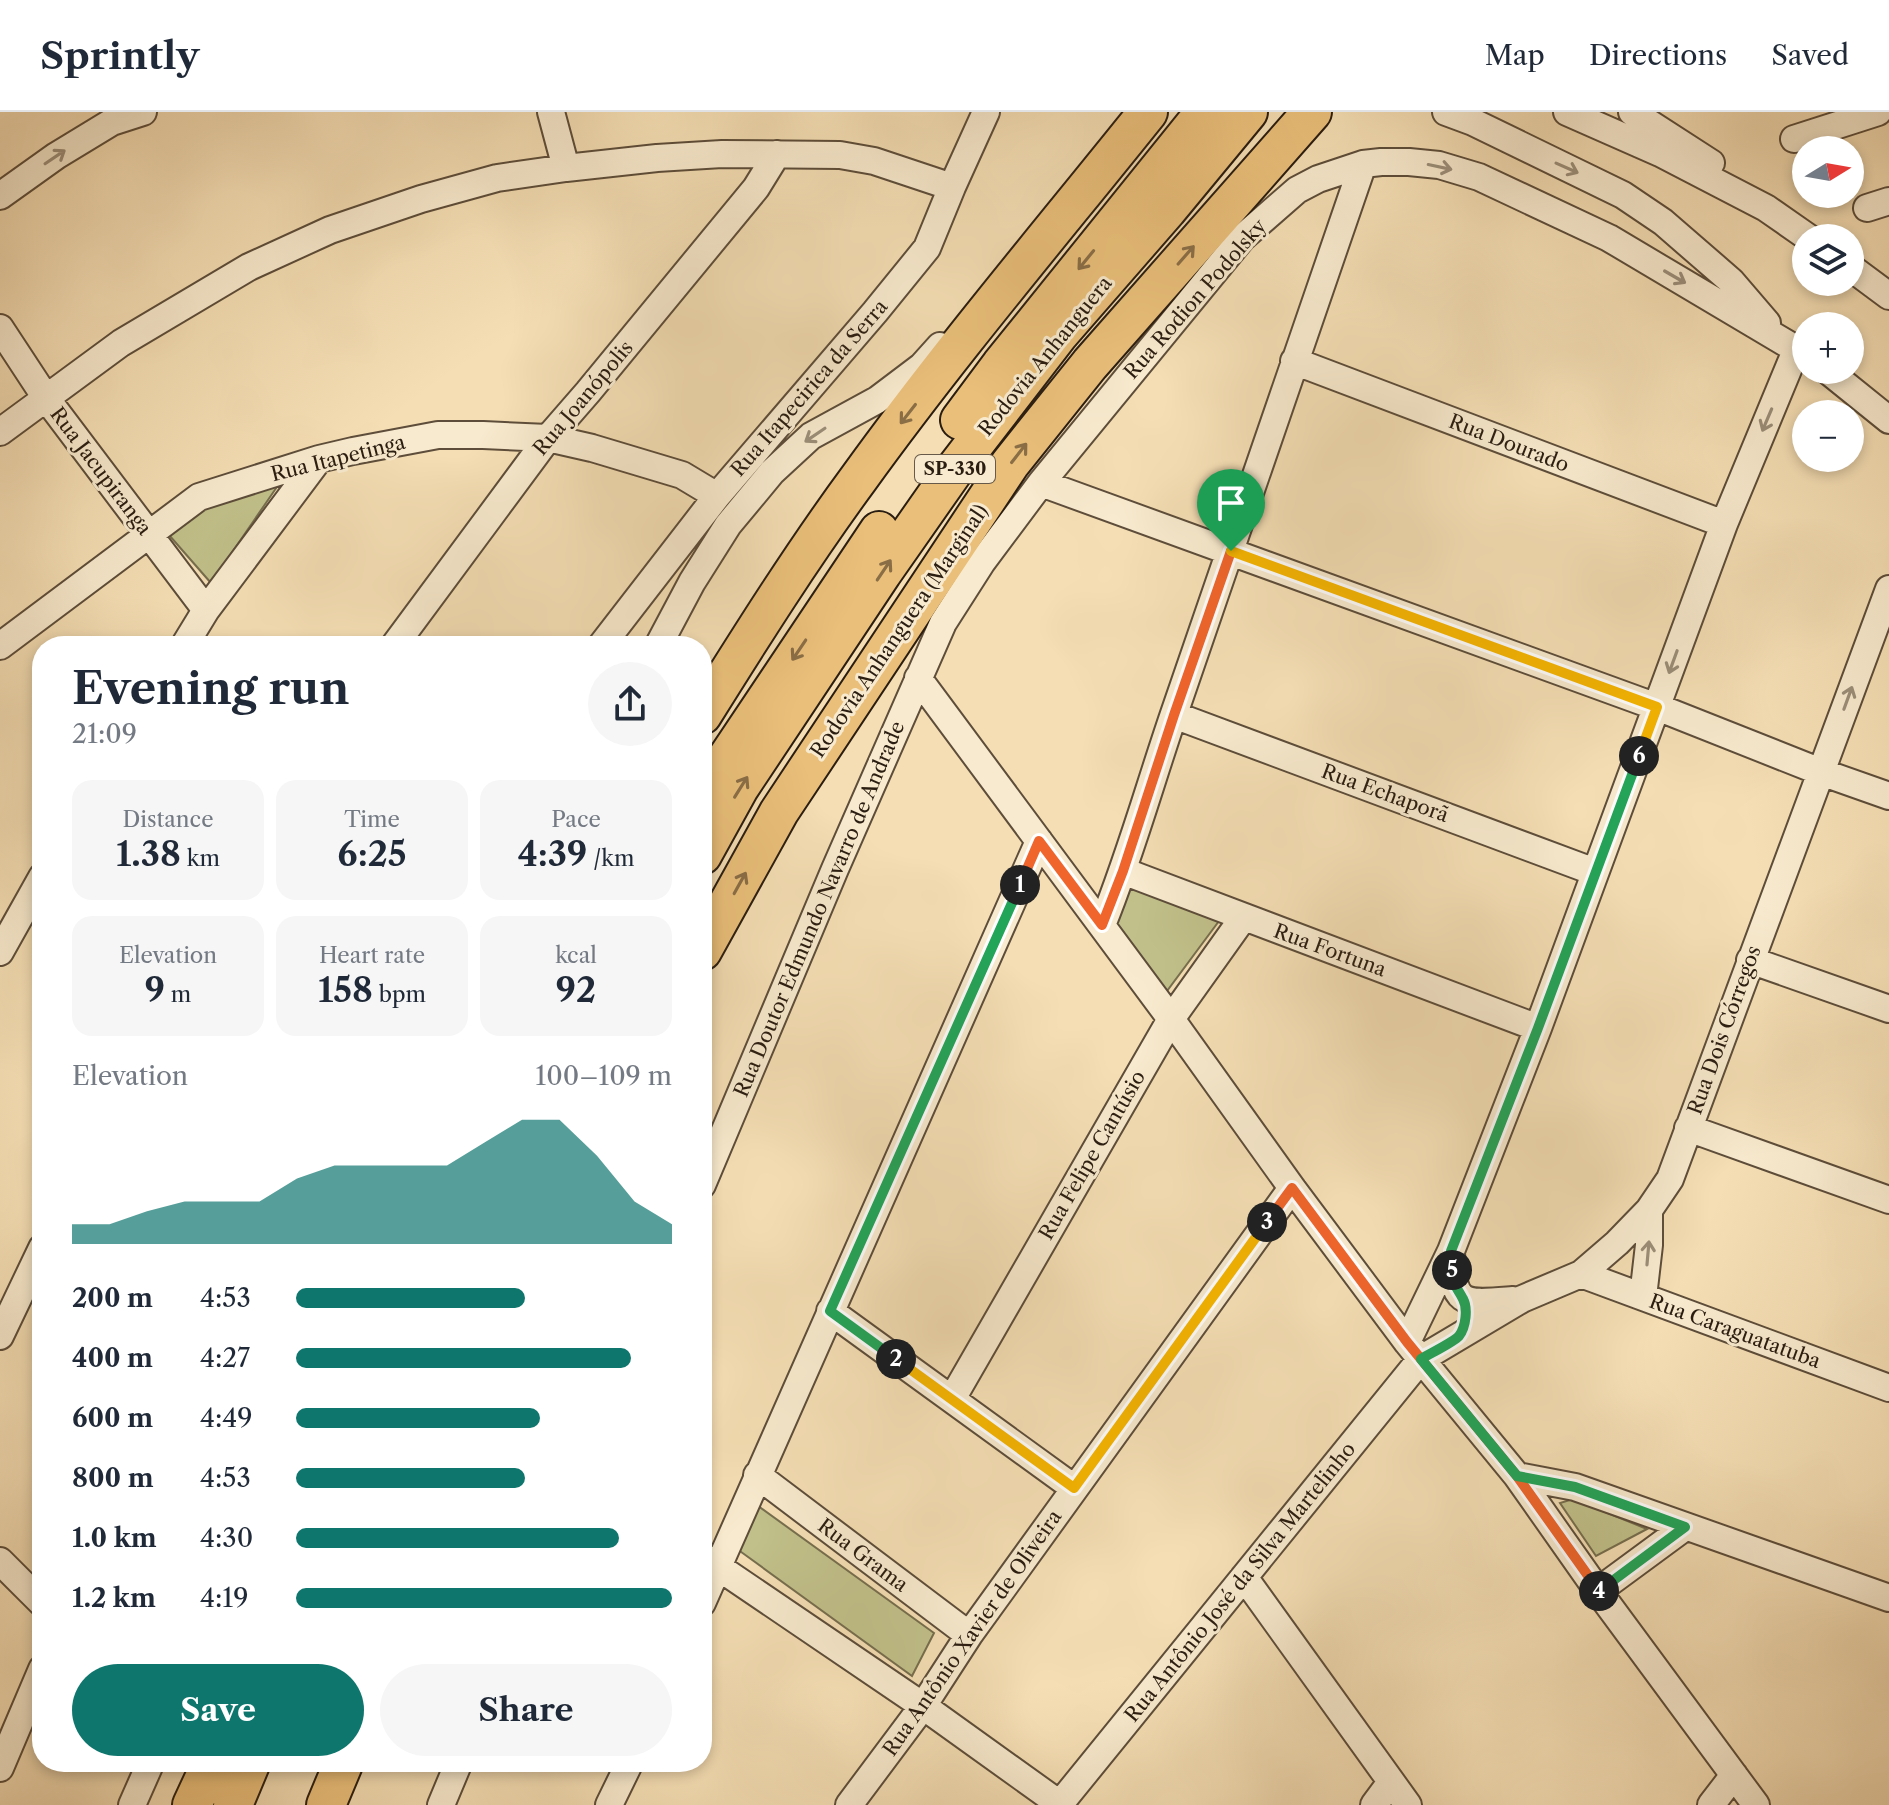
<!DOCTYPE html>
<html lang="en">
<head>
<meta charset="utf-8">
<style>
	:root { --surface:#fff; --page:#f6f6f7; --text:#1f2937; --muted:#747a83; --line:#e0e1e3; --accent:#0f766e }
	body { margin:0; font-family:"Libre Caslon Text",serif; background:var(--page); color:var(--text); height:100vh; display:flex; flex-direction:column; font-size:30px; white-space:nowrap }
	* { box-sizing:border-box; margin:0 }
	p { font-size:26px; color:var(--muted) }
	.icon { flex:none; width:44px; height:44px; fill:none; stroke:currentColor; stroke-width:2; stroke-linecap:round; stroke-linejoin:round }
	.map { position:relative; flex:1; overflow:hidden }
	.side { position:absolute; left:32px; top:524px; width:680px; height:1136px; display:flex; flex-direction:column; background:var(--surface); border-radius:32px; box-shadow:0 4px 12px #0003 }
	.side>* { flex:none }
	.needle { width:52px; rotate:79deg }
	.tools { position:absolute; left:1792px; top:24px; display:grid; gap:16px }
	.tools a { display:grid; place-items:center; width:72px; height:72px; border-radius:50%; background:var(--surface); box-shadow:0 4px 12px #0003; font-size:40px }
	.pin { position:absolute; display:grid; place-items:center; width:68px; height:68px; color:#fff; margin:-82px -34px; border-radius:50% 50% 50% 0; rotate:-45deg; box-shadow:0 0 8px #0007 }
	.pin .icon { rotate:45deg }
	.km { position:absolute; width:40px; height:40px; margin:-20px; border-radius:50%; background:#222; color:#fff; font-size:22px; line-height:40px; text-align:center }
	.round { display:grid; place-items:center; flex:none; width:84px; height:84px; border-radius:42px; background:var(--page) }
	.headline { display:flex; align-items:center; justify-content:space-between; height:136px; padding:0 40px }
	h1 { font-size:44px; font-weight:800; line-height:60px }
	.figures { display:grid; grid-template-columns:repeat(3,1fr); gap:12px; height:136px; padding:8px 40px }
	.figures div { display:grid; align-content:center; border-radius:20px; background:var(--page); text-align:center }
	.figures b { font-size:34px; font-weight:800 }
	.figures small { font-size:22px; font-weight:400 }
	.figures p { font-size:22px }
	.chart { height:224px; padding:16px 40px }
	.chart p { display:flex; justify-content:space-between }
	.chart svg { width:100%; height:144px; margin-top:8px; fill:var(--accent); opacity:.7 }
	.primary-button { display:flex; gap:16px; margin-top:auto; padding:16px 40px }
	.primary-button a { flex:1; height:92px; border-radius:48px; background:var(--accent); color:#fff; font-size:32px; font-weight:800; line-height:92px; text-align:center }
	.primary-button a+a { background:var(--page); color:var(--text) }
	ul { padding:0 40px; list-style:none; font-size:26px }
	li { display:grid; grid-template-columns:128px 96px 1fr; align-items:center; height:60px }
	li i { height:20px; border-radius:10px; background:var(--accent) }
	header { display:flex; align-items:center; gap:48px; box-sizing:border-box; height:112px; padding:0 40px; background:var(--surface); border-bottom:2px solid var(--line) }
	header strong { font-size:38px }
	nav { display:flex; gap:44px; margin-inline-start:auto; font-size:28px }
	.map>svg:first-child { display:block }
	.green { fill:#c1c08a; stroke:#766e4e; stroke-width:2 }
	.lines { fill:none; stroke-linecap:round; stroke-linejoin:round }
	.minor-casing { stroke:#5d4d3a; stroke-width:30 }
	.highway-casing { stroke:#2a1d11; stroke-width:42 }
	.minor { stroke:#f8eace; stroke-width:26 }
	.highway { stroke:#eabf7a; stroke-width:38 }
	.oneway { stroke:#9b8e79 }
	.oneway2 { stroke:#8a6e46 }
	.split-1-casing { stroke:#fff; stroke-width:16 }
	.split-2-casing { stroke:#fff; stroke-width:16 }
	.split-3-casing { stroke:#fff; stroke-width:16 }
	.split-4-casing { stroke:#fff; stroke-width:16 }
	.split-5-casing { stroke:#fff; stroke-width:16 }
	.split-6-casing { stroke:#fff; stroke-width:16 }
	.split-7-casing { stroke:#fff; stroke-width:16 }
	.split-1 { stroke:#f0652b; stroke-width:10 }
	.split-2 { stroke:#22a559; stroke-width:10 }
	.split-3 { stroke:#f5b400; stroke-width:10 }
	.split-4 { stroke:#f0652b; stroke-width:10 }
	.split-5 { stroke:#22a559; stroke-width:10 }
	.split-6 { stroke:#22a559; stroke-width:10 }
	.split-7 { stroke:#f5b400; stroke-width:10 }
	.labels { text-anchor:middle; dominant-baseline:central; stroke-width:6; stroke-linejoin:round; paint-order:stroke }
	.shield { fill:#f8eace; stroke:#685a4a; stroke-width:2 }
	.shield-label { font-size:18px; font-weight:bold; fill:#2a1d11 }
	.street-label { font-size:20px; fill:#2a1d11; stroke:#f8eace }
</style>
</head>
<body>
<header>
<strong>Sprintly</strong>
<nav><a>Map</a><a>Directions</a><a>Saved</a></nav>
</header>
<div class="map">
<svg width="1889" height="1693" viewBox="0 0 1889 1693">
	<rect width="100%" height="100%" fill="#f5deb4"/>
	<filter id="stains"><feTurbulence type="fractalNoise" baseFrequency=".0025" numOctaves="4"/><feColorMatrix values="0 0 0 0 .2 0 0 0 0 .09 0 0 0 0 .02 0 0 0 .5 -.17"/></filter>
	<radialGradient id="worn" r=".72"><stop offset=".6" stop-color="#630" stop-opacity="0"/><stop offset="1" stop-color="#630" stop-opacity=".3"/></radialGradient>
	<path class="green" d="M281,369L211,471L162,415L229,385Z
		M1124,772L1219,809L1164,883L1111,812Z
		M1573,1387L1647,1417L1596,1444L1560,1391Z
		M754,1391L934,1521L912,1564L737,1437Z"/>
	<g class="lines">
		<defs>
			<path id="minor" d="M551,0L566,56
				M1446,0L1473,10L1623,83L1663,110L1731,169L1767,211
				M1567,0L1660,41L1766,96L1809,126
				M1632,0L1711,51
				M1794,27L1878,0
				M0,84L56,44L112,10L143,0
				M1867,96L1889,89
				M1850,155L1889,184
				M0,216L46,286L206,498
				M1294,249L1724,412
				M1827,258L1889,308
				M0,320L121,231L249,155L330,118L421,87L497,66L566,56L657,46L722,42L840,43L874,49L952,75
				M1041,371L1657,595L1821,660L1889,684
				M0,534L199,385L319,347L353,339L438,323H483L548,326L592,336L682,363L717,384
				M184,534L206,498L319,347
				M394,534L548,326L588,280L756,76L777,42
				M601,534L717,384L875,200L927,136L952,75L986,0
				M658,534L692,470L728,413L772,360L811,324L877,288L922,254L940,234
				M918,566L1171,907L1292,1076L1407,1230L1517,1364L1598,1479L1756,1693
				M1174,603L1595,760
				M1123,759L1538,916
				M1102,813C1131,742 1151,668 1176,596C1239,415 1300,233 1363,52
				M0,840L42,765
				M1750,848L1889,897
				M1688,1016L1889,1088
				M702,1073L835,757L943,511L982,450L1041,371L1242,126L1297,78L1318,67L1363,52L1381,50H1409L1439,53L1479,65L1609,126L1806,243
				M1451,1139C1453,1195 1462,1192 1513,1188
				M1581,1162L1889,1276
				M1643,1185L1649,1133V1098
				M830,1199L1074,1376
				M0,1224L42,1136
				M1407,1230L1451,1139L1538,916L1724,412L1797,236
				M952,1287L1171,907L1243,806
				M757,1363L969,1523
				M1517,1364L1575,1375L1889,1486
				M702,1444L923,1594L1061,1693
				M0,1449L42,1491
				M1244,1465L1408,1693
				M1598,1479L1685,1415
				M702,1491L1039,729
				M0,1656L42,1557
				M132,1693L151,1650
				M441,1693L459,1650
				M609,1693L630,1650
				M849,1693L923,1594L969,1523L1292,1076
				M1059,1693L1421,1247L1522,1187L1581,1162L1617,1131L1649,1098L1670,1067L1889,477
				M1374,1693L1391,1670
				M1711,1693L1734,1663"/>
			<path id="highway" d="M960,308L1001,253L1205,0
				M702,603C752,523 803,442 859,366C950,240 1051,121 1148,0
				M702,688L715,664L879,419
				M702,743L739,676L882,461L952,361L1059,222L1167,98L1248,0
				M702,839L779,700L1010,352L1090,252L1312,0
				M192,1693L212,1650
				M233,1693L251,1650
				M326,1693L344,1650"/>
		</defs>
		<use href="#minor" class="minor-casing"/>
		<use href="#highway" class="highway-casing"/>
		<use href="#minor" class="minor"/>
		<use href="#highway" class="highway"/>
	</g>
	<defs><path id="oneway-shaft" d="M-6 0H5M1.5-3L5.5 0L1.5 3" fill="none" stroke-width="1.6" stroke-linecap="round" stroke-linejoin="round" transform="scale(2)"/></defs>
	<g class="oneway">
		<use href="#oneway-shaft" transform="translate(55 45) rotate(-34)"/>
		<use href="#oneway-shaft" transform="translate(1440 55) rotate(12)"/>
		<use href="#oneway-shaft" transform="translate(1567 56) rotate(24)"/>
		<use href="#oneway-shaft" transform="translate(1675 165) rotate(30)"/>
		<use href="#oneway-shaft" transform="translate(1767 308) rotate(113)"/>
		<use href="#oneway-shaft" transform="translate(815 323) rotate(146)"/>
		<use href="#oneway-shaft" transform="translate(1673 550) rotate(110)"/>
		<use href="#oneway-shaft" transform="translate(1848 586) rotate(-70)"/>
		<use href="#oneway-shaft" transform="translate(1648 1141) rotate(-85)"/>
	</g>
	<g class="oneway2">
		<use href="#oneway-shaft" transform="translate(1186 143) rotate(-49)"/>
		<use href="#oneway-shaft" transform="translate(1086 148) rotate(129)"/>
		<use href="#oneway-shaft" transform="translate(908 302) rotate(128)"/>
		<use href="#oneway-shaft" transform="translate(1019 341) rotate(-52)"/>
		<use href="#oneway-shaft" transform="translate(884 458) rotate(-56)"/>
		<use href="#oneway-shaft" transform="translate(799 538) rotate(124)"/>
		<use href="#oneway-shaft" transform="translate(741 675) rotate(-58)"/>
		<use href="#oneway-shaft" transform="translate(740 771) rotate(-61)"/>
	</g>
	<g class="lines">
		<defs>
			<path id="split-1" d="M1020,773L1039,729L1102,813L1123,759L1174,603L1231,439"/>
			<path id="split-2" d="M896,1247L830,1199L1020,773"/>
			<path id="split-3" d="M896,1247L1074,1376L1267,1110"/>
			<path id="split-4" d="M1267,1110L1292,1076L1407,1230L1517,1364L1599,1479"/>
			<path id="split-5" d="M1452,1158C1452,1173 1457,1175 1463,1187C1468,1196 1466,1215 1459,1224C1454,1230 1429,1242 1421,1247L1517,1364L1575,1375L1685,1415L1599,1479"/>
			<path id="split-6" d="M1452,1158L1451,1139L1538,916L1639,644"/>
			<path id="split-7" d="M1231,439L1657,595L1639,644"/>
		</defs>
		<use href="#split-1" class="split-1-casing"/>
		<use href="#split-2" class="split-2-casing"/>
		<use href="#split-3" class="split-3-casing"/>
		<use href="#split-4" class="split-4-casing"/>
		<use href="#split-5" class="split-5-casing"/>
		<use href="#split-6" class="split-6-casing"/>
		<use href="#split-7" class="split-7-casing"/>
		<use href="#split-1" class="split-1"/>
		<use href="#split-2" class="split-2"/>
		<use href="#split-3" class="split-3"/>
		<use href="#split-4" class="split-4"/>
		<use href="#split-5" class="split-5"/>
		<use href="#split-6" class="split-6"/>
		<use href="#split-7" class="split-7"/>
	</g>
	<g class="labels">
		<rect class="shield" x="915" y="343" width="80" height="28" rx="6"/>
		<g class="shield-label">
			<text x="955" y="357">SP-330</text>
		</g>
		<g class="street-label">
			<text transform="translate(1195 187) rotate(-49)">Rua Rodion Podolsky</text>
			<text transform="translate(1045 244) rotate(-51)">Rodovia Anhanguera</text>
			<text transform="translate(809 276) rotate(-49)">Rua Itapecirica da Serra</text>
			<text transform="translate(583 286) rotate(-50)">Rua Joanópolis</text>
			<text transform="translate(1509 331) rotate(21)">Rua Dourado</text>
			<text transform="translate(338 346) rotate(-14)">Rua Itapetinga</text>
			<text transform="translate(101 359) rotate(53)">Rua Jacupiranga</text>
			<text transform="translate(899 519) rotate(-56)">Rodovia Anhanguera (Marginal)</text>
			<text transform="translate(1385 681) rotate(20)">Rua Echaporã</text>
			<text transform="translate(819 797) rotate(-67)">Rua Doutor Edmundo Navarro de Andrade</text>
			<text transform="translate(1330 838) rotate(20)">Rua Fortuna</text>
			<text transform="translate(1724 918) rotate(-70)">Rua Dois Córregos</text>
			<text transform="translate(1092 1043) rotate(-60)">Rua Felipe Cantúsio</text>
			<text transform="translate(1735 1219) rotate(20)">Rua Caraguatatuba</text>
			<text transform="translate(863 1443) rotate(37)">Rua Grama</text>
			<text transform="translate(1240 1470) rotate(-51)">Rua Antônio José da Silva Martelinho</text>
			<text transform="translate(972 1521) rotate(-55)">Rua Antônio Xavier de Oliveira</text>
		</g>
	</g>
	<rect width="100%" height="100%" filter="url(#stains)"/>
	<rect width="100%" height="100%" fill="url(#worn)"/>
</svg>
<div class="tools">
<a><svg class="needle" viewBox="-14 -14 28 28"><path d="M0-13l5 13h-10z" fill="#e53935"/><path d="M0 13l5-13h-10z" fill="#747a83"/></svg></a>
<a><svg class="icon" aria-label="layers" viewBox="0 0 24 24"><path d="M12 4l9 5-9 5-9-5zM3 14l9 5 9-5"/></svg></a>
<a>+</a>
<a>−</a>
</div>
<div class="pin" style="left:1231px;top:439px;background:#1e9e55"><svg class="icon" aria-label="arrive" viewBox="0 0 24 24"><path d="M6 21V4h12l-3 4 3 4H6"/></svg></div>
<b class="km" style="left:1020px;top:773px">1</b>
<b class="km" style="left:896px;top:1247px">2</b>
<b class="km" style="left:1267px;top:1110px">3</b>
<b class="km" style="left:1599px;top:1479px">4</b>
<b class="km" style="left:1452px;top:1158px">5</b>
<b class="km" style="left:1639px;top:644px">6</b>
<section class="side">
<div class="headline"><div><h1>Evening run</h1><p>21:09</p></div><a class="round"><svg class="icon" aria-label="share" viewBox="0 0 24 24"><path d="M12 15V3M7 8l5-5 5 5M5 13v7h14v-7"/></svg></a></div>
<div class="figures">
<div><p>Distance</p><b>1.38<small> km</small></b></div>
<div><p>Time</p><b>6:25</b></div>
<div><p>Pace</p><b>4:39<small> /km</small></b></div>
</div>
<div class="figures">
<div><p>Elevation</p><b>9<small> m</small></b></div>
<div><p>Heart rate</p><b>158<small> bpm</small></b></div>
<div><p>kcal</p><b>92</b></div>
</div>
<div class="chart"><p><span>Elevation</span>100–109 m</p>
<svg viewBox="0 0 160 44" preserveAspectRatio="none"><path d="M0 44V38L10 38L20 34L30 31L40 31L50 31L60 24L70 20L80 20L90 20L100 20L110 13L120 6L130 6L140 17L150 31L160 38V44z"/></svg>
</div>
<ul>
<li><b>200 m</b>4:53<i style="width:61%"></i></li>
<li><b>400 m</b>4:27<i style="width:89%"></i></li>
<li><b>600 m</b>4:49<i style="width:65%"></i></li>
<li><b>800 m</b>4:53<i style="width:61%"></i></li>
<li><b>1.0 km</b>4:30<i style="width:86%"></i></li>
<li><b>1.2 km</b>4:19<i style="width:100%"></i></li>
</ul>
<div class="primary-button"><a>Save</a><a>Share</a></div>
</section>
</div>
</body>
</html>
